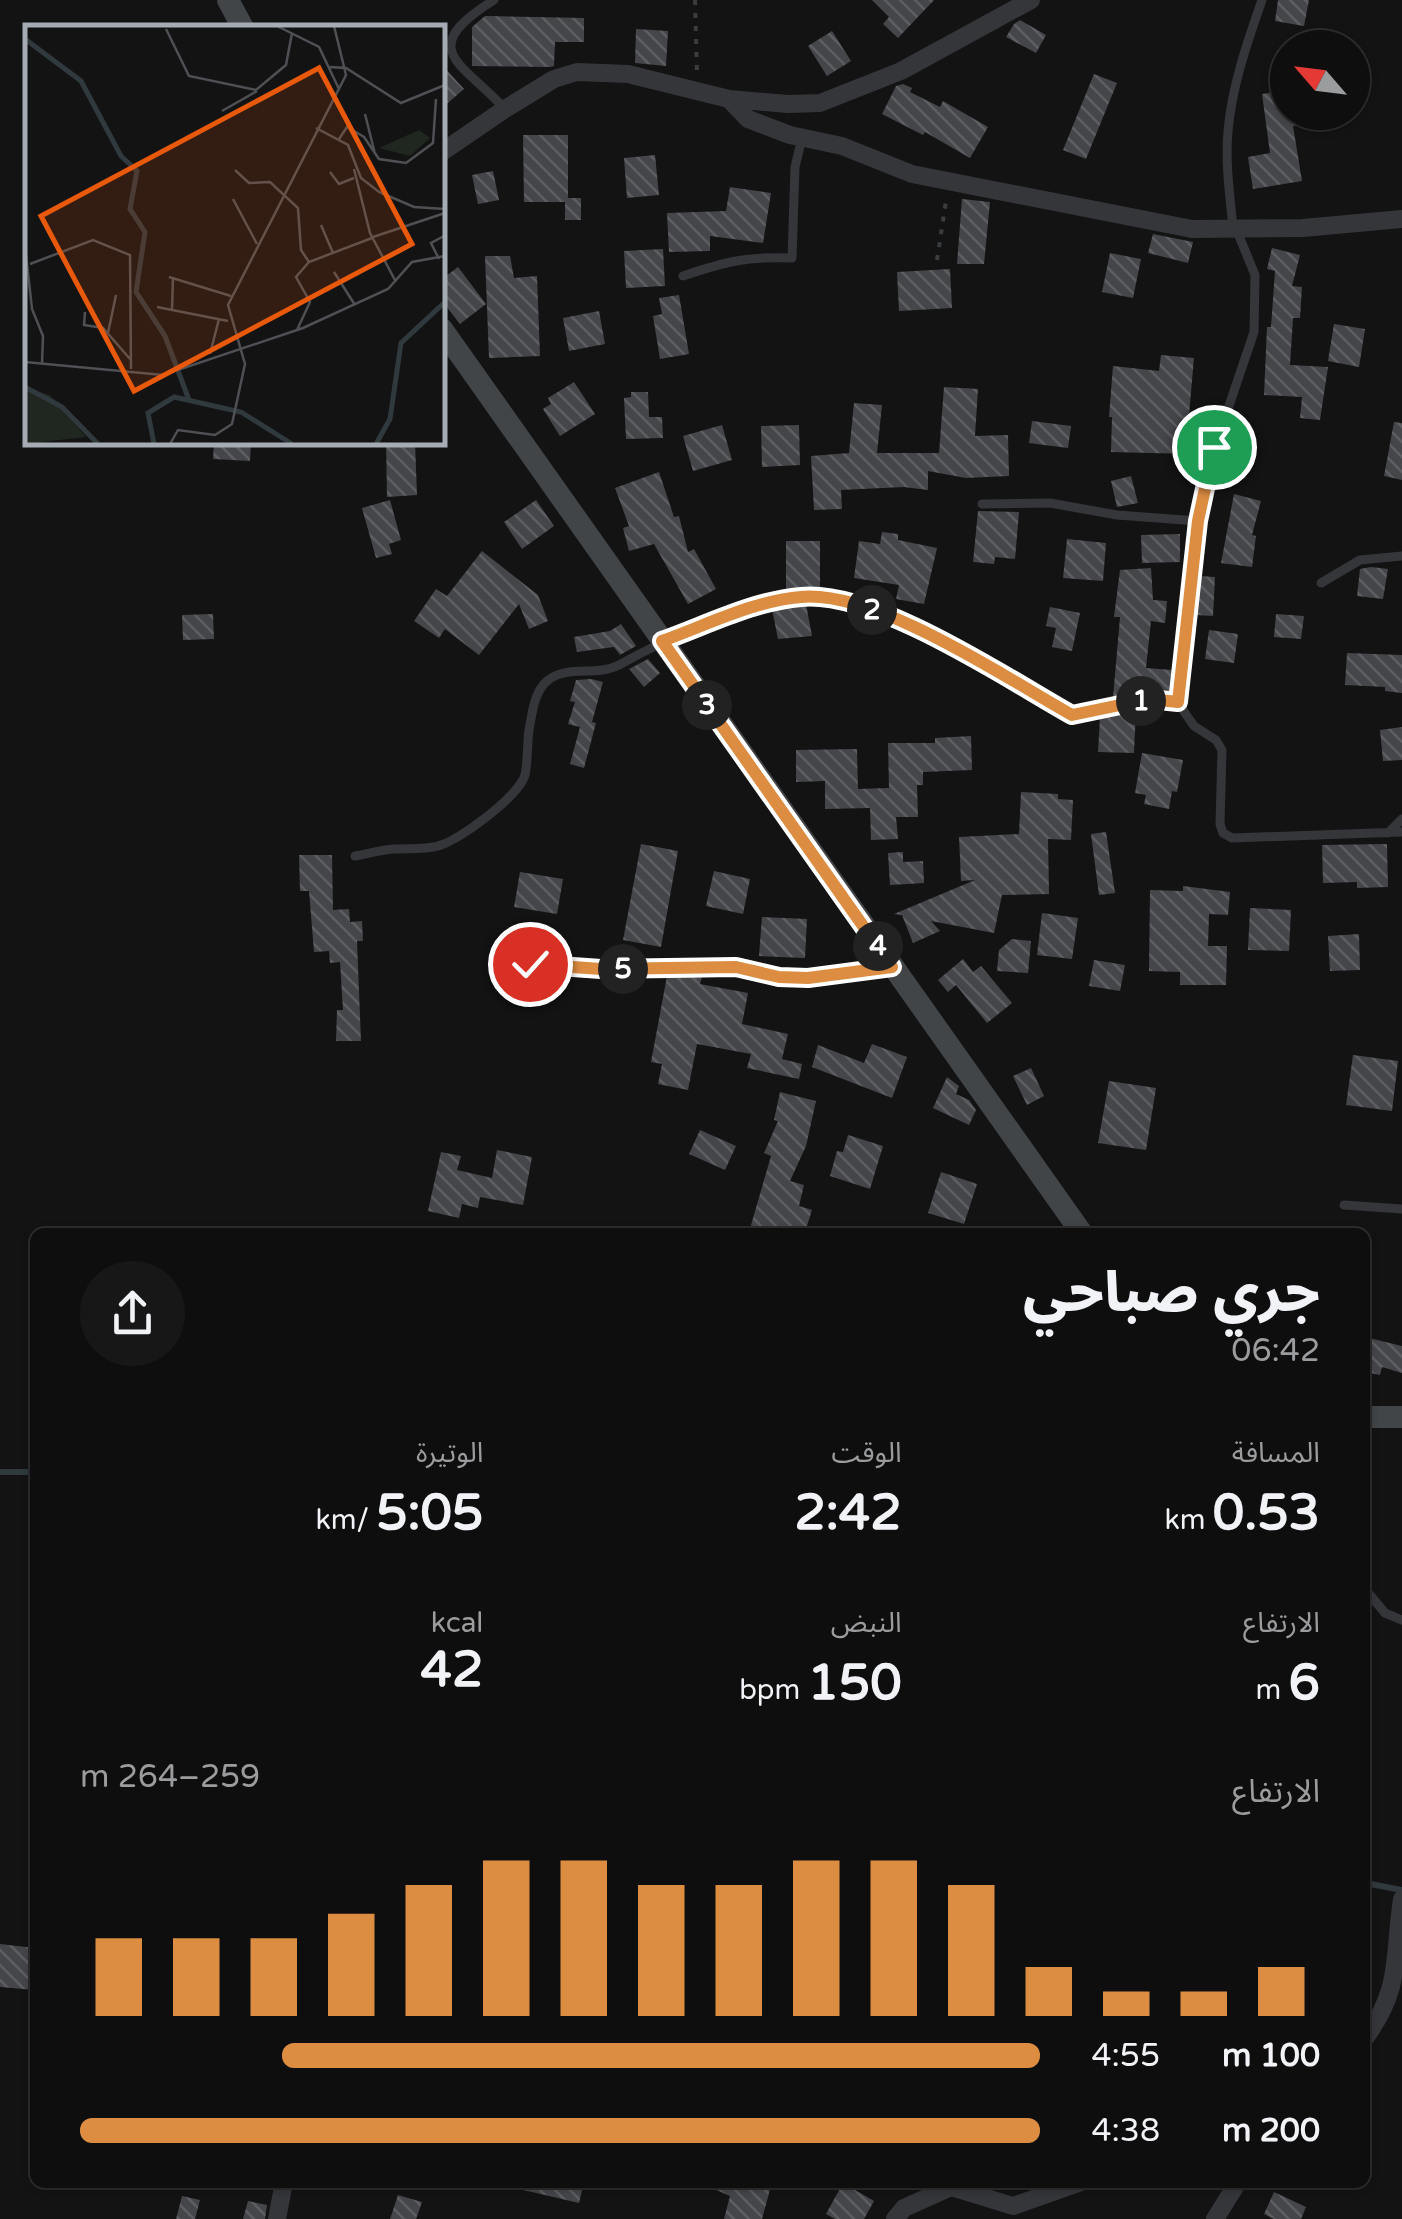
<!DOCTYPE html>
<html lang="ar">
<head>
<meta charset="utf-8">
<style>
	:root { --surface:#0e0e0f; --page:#171718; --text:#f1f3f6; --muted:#9b9c9e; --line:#2e2e2f; --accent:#dd8d42 }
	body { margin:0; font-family:"Varela Round","Noto Sans Arabic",sans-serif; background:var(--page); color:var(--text); direction:rtl; height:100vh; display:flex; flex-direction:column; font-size:38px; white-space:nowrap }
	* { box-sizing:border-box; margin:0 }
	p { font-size:32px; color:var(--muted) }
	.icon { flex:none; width:55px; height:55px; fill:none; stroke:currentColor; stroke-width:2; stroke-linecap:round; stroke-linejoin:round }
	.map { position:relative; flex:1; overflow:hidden; direction:ltr }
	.side { position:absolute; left:30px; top:1228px; width:1340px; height:960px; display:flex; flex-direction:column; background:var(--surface); border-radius:15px; box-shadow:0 2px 8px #0004,0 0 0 2px var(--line); direction:rtl }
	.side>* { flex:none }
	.needle { width:65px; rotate:298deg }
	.fabs { position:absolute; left:1270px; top:30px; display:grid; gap:20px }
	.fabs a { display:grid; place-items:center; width:100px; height:100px; border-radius:50%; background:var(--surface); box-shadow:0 2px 8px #0004,0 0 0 2px var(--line); font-size:50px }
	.pin { position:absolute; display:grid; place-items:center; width:85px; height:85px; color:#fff; margin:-42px; border:5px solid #fff; border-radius:50%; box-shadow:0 2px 10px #0007 }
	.km { position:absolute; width:50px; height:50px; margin:-25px; border-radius:50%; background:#222; color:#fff; font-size:28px; line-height:50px; text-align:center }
	.round { display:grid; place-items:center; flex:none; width:105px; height:105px; border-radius:52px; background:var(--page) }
	.summary { display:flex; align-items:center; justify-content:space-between; height:170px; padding:0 50px }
	h1 { font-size:55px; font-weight:800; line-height:75px }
	.metrics { display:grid; grid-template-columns:repeat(3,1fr); gap:15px; height:170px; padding:10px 50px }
	.metrics div { display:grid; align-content:center }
	.metrics b { font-size:50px; font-weight:800 }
	.metrics small { font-size:28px; font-weight:400 }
	.metrics p { font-size:28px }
	.chart { height:280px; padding:20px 50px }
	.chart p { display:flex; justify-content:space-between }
	.chart svg { width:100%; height:180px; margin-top:10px; stroke:var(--accent); stroke-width:6 }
	ul { padding:0 50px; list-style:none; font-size:32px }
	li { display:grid; grid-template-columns:160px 120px 1fr; align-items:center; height:75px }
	li i { height:25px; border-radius:12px; background:var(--accent) }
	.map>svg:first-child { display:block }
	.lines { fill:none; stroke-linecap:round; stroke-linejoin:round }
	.stream { stroke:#30393d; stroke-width:6 }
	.building { fill:url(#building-back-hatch) }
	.path { stroke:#3a3d40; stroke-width:4; stroke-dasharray:5 8; stroke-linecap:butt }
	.lane { stroke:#343639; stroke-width:9 }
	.street { stroke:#343639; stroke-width:18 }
	.secondary { stroke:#424548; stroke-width:22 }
	.route-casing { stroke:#fff; stroke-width:20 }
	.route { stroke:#dd8d42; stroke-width:12 }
	.inset-river { fill:none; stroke:#30393d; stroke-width:5 }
	.inset-road { fill:none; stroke:#4e5054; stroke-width:2.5 }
	.view { fill:#e8590c; fill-opacity:0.15; stroke:#e8590c; stroke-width:5 }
	.inset-edge { fill:none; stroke:#a6acb3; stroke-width:5 }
</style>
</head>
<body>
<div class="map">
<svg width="1402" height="2219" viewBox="0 0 1402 2219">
	<defs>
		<pattern id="building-back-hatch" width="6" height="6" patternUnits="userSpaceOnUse" patternTransform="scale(2.5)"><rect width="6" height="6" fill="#454649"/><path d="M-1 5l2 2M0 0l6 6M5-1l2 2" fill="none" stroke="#5d5e61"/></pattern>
	</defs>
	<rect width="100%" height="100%" fill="#131314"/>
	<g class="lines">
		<path class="stream" d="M0,1472H35
			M1365,1883L1402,1890"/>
	</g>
	<path class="building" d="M872,0H934L898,38L883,24L889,17Z
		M1278,0H1309L1304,26L1275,21Z
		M485,16L584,18V42H555L554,66L550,67L472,66V27Z
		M1020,20L1046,35L1036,53L1006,37L1014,24Z
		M636,29L668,31L666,66L635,63Z
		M832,31L851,61L827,76L808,46Z
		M442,65L464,89L442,108Z
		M1094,74L1117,83L1086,159L1063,150Z
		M903,84L912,88L910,92L940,107L943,101L988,127L970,158L925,132L923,135L882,114L896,86Z
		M1288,90V112H1323V122L1293,126L1302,181L1253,189L1248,157L1270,153L1262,94Z
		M523,135H568V198H581V220H565V202H524Z
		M655,155L659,195L627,198L624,158Z
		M493,171L499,200L478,204L472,175Z
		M730,187L771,193L763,243L710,236V251L669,252L667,213L726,211Z
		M962,199L990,202L984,264H957Z
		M1153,234L1193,242L1188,263L1148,253Z
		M1272,248L1300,255L1292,286L1302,287L1300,318H1293L1290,365L1328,367L1320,420L1300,418L1302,397L1264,395L1267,327H1271L1275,271L1267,269Z
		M663,249L665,286L626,288L624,251Z
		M1110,253L1141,259L1133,298L1102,292Z
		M485,256H510L514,278L537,276L540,356L489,358Z
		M458,267L486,304L460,324L442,301V279Z
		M950,269L952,308L899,311L897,272Z
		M679,295L689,354L660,359L653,316L662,314L659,298Z
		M599,311L605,344L569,351L563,318Z
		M1334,324L1365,329L1359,367L1328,361Z
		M1161,355L1194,358L1189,415H1194L1190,454L1111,452L1112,417H1109L1113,366L1159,371Z
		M574,382L595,414L560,436L543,409L551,404L548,398Z
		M944,387L978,389L975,436L1008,435L1009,476L966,478L928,471V490L904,487L841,490L842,509L814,510L811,456L849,453L854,403L882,405L877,453H939Z
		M631,392H648L649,417H662L663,438L626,439L624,398L631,397Z
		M1032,421L1071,426L1068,448L1029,443Z
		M1394,422L1402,423V480L1384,476Z
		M722,425L732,460L693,471L683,436Z
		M799,425L800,465L762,467L761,426Z
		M214,442H251L250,461L213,459Z
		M386,442H415L417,495L387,497Z
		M659,472L674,517L679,516L688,552L694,549L716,589L688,604L654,544L629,551L623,528L629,526L615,488Z
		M1131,476L1138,503L1117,507L1111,481Z
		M1234,494L1261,501L1252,535L1256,536L1252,567L1221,563Z
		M390,500L401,540L389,544L392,554L376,558L362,508Z
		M536,500L554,526L522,549L504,522Z
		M978,511L1019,512L1015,559L995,557L994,564L973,562Z
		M882,532L898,534V540L937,548L924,604L896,599L899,585L854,578L859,541L880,544Z
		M1180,534V562L1142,563L1141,535Z
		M1067,539L1106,543L1103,581L1063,578Z
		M786,541H820V587L786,590Z
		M482,551L538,595L548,621L529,629L519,604L479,655L445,629L439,638L414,621L436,589L447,596Z
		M1371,567L1388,569L1383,599L1357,596L1360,569Z
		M1151,568L1153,600L1167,601L1165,623L1151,621L1146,668L1172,670L1171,693L1137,691L1113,698L1120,617H1114L1120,570Z
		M1200,576L1215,577L1213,616L1196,615Z
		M806,604L812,636L778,639L772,609Z
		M1050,607L1080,613L1072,651L1052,647L1056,628L1046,626Z
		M213,614L214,639L183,640L182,615Z
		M1276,614L1304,616L1301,639L1274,637Z
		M621,624L636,646L620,655L614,647L577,652L574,637L610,631Z
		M1209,630L1238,634L1234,663L1205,659Z
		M1347,653L1402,655V693L1385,691V687L1345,685Z
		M648,659L660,673L644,687L629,669Z
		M591,679L603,682L592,722L596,723L584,768L570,764L580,727L568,724L575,702L570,701L576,680Z
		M1136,710L1134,753L1098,752L1100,717Z
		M1402,727V760L1383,761L1380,730Z
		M971,736L972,770L923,772V785H917L918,817H896L898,839L871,840L870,808L825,809V781L796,782V750L857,749L858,789L889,788L888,743H935V738Z
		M1142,753L1183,760L1177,792L1172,791L1169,809L1144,804L1146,795L1135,793Z
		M1021,792L1058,794V799L1073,800L1071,840L1048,839L1049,894L1002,895L994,933L931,921L940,931L913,943L902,915L894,914L975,880L961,881L959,837L1019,834Z
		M1106,832L1115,893L1099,895L1091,834Z
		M641,844L678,851L661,947L623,940Z
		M1387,844L1388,887L1357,888V882L1323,883L1322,845Z
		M903,852V862L923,861L924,883L890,885L888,853Z
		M299,855H332L333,910L349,909L350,922L362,921L363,941H357L361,1041H336L337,1010H343L340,962L330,963L329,951L314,952L309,891H300Z
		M714,871L750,879L743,914L706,906Z
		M520,872L563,879L557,914L514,907Z
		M1183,886L1230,892L1228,915L1209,914L1208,946H1227L1226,985H1180V972L1149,971L1150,890L1183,891Z
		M1250,908L1291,910L1289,951L1248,950Z
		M1042,913L1078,918L1072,959L1037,955Z
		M762,917L807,919L805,958L759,956Z
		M1359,934L1360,970L1330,971L1328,936Z
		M1012,939L1031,941L1028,973L997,971L999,950Z
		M963,959L973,972L981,966L1012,1003L987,1023L956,985L948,992L938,980Z
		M1094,960L1125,965L1120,991L1089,986Z
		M667,976L702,977L700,984L748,993L742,1024L788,1034L782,1059L802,1064L799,1079L747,1068L751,1054L697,1044L688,1090L658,1084L662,1064L651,1062Z
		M872,1044L907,1057L892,1098L812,1067L818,1045L864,1063Z
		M1353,1055L1398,1061L1392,1111L1346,1105Z
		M1031,1068L1044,1096L1027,1105L1013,1076Z
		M947,1077L959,1086L956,1094L969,1100L976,1110L969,1125L933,1108Z
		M1109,1081L1156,1088L1146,1150L1098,1143Z
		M780,1092L816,1101L806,1146L790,1181L804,1185L799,1206L812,1210L805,1232H749L771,1156L764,1153L778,1121L774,1120Z
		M700,1130L736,1146L725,1170L689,1154Z
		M848,1135L883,1146L870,1189L830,1176L837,1151L843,1152Z
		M497,1150L532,1157L523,1205L480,1197L478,1208L462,1204L459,1218L428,1211L441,1152L461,1156L457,1170L492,1178Z
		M941,1172L977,1184L964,1224L928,1213Z
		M1365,1337L1402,1346V1373L1382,1367L1380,1375L1365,1372Z
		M0,1944L35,1948V1990L0,1987Z
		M520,2182H584L579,2203L519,2189Z
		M698,2182H772L762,2219H724L730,2196Z
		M843,2183L874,2201L864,2219H835L826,2214Z
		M1274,2192L1306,2207L1301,2219H1274L1264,2214Z
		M398,2195L422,2202L416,2219H390Z
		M182,2196L200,2200L195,2219H176Z
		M248,2201L267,2205L265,2219H243Z"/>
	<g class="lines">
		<path class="path" d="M695,0L697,75
			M937,260L946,201"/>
		<path class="lane" d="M494,0C414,50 462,62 505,109
			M1233,227C1230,196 1225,163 1228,131C1232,86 1247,43 1262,0
			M1237,231L1255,275L1254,332L1215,447L1198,521L1178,703L1194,726L1216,740L1222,750L1220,824L1223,833L1232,838L1402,832
			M683,276C724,262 748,256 792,258L795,167L802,138
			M982,504L1050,503L1117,515L1198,521
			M1321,583L1360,560L1402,556
			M1388,833L1402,819
			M355,856C368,854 380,850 393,849C407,848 424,850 438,846C459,841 519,796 525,775C528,761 527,744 529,730C532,714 534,692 547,681C568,664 596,677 619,665C666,639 750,599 803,596C881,593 1003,677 1072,715L1149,699L1178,703
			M531,964L601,969L736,967L779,977L808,978L891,967
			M1344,1205L1402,1209
			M1365,1589L1385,1613L1402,1620"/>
		<path class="street" d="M729,99L748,119L790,135L842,146L912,174L1192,229L1303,228L1402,219
			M442,152L505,109L554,79L577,72L628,74L729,99L788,104L820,103L901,71L1031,0
			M1365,2038C1402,1988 1393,1959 1402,1899
			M277,2219L284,2182
			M895,2219L904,2208L951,2187L1013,2206L1081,2182
			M1215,2219L1238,2182"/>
		<path class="secondary" d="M228,0L243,28
			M442,329L1081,1232
			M1365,1417H1402"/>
	</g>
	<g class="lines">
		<defs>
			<path id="route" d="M530,964L601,969L736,967L779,977L808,978L892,967L662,641C707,625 753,601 801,597C876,590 1006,678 1072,715L1149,699L1178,702L1198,521L1214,447"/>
		</defs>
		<use href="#route" class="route-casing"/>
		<use href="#route" class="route"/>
	</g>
	<g transform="translate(25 25)">
		<rect width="420" height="420" fill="#131314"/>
		<path d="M0,363L25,370L61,412L0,419Z" fill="#202620"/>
		<path d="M394,105L405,113L385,131L354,123Z" fill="#202620"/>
		<path class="inset-river" d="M0,14L56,56L96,131L112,146L105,184L120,207L111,267L140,311L164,375M0,362L37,382L73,419M129,419L123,388L149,372L216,387L267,419M351,419L365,394L376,318L420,277"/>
		<path class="inset-road" d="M252,1L294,22L314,64M141,4L164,51L231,65L261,40L267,8M305,42L321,43L376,78L420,60M197,86L232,66M340,89L350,129M291,103L323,120L336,153L354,167L389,182L420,184M314,114L322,102L339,112L354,134L381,138L408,118L411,74M329,144L345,208L371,257M210,145L224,158L245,157L273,183L276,225L284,237M305,147L314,159L329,153M208,174L232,219M296,200L308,228M348,212L420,188M0,221L7,284L18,311L17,339M414,234L406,218L419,211M5,239L68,215L105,230L106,344M309,247L330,280M144,252L206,271M132,282L203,296M147,285L148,253M60,287L59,300L78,303L105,334M272,305L285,277L271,252L284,237L347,213M83,308L91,270M185,329L194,294M0,337L138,350L278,303L363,264L387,237L420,231M145,419L153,405L190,410L207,399L220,339L203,280L321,50L309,1"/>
		<path class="view" d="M294,43L387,219L109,366L16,191Z"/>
		<rect width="420" height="420" class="inset-edge"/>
	</g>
</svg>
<div class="fabs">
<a><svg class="needle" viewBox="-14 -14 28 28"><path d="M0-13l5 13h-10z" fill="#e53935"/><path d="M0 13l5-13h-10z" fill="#9b9c9e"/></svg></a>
</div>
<div class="pin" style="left:1214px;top:447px;background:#1e9e55"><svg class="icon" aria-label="arrive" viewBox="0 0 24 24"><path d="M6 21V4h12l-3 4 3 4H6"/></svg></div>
<div class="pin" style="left:530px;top:964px;background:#d93025"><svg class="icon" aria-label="check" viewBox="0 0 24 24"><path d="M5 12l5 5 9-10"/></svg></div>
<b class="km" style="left:1141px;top:701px">1</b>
<b class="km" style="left:872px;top:610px">2</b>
<b class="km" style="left:707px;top:705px">3</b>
<b class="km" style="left:878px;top:946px">4</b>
<b class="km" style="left:623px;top:969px">5</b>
<section class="side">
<div class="summary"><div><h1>جري صباحي</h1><p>06:42</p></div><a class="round"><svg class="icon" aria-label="share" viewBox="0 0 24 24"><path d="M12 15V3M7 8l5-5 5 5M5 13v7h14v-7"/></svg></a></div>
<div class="metrics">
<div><p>المسافة</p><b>0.53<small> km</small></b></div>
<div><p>الوقت</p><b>2:42</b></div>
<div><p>الوتيرة</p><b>5:05<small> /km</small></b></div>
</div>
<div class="metrics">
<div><p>الارتفاع</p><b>6<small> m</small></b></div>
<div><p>النبض</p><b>150<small> bpm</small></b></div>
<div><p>kcal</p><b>42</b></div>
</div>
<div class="chart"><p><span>الارتفاع</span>259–264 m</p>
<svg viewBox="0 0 160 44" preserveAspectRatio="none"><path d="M5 44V25M15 44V25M25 44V25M35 44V19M45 44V12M55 44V6M65 44V6M75 44V12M85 44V12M95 44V6M105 44V6M115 44V12M125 44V32M135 44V38M145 44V38M155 44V32"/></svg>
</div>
<ul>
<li><b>100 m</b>4:55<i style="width:79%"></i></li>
<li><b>200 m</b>4:38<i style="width:100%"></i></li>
</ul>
</section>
</div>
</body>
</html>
